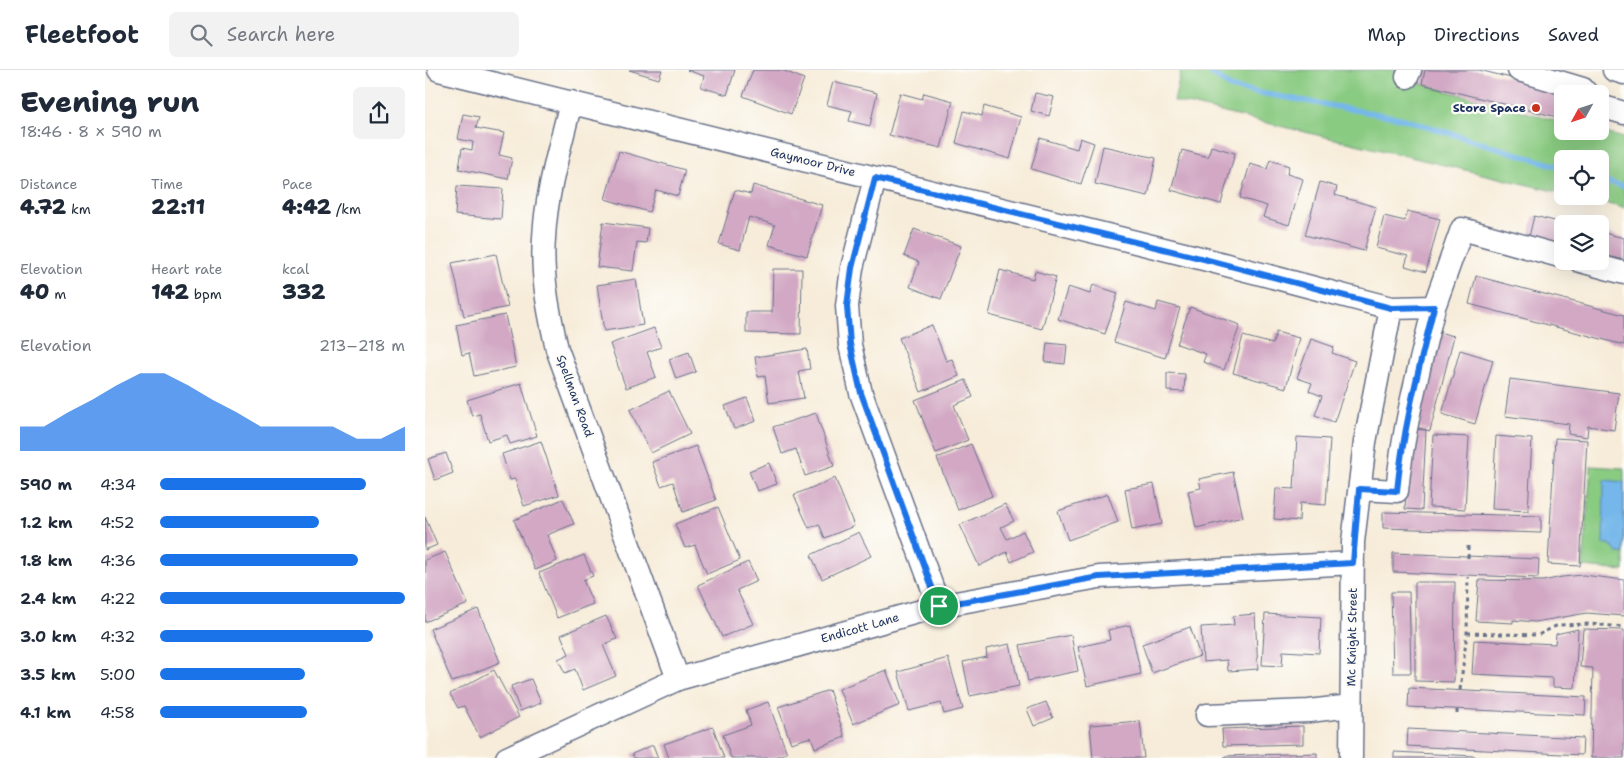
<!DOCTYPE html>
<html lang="en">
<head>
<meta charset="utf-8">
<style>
	:root { --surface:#fff; --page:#f2f2f3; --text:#1f2937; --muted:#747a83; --line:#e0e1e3; --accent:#1a73e8 }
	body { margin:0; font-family:"Shantell Sans",sans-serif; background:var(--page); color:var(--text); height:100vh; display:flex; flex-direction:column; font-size:19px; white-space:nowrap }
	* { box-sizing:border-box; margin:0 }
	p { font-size:16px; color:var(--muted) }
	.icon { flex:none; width:28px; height:28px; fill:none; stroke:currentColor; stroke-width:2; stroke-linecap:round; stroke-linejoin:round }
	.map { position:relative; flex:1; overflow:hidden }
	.panel { display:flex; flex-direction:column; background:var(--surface); width:425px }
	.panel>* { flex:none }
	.needle { width:32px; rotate:230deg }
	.controls { position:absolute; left:1129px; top:15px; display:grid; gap:10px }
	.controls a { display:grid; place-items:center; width:55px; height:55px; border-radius:8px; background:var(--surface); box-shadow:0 5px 20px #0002; font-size:25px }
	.pin { position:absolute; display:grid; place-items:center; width:42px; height:42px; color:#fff; margin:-21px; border:2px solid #fff; border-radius:50%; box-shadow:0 1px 5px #0007 }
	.round { display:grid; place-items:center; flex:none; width:52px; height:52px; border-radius:8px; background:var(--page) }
	.summary { display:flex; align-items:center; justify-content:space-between; height:85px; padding:0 20px }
	h1 { font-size:28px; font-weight:800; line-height:38px }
	.stats { display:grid; grid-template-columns:repeat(3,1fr); gap:8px; height:85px; padding:5px 20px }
	.stats div { display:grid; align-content:center }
	.stats b { font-size:21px; font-weight:800 }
	.stats small { font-size:14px; font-weight:400 }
	.stats p { font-size:14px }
	.chart { height:140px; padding:10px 20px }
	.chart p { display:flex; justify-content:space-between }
	.chart svg { width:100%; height:90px; margin-top:5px; fill:var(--accent); opacity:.7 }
	ul { padding:0 20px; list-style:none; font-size:16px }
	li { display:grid; grid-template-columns:80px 60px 1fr; align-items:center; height:38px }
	li i { height:12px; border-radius:6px; background:var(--accent) }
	header { display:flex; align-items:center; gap:30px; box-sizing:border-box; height:70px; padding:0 25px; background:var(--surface); border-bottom:1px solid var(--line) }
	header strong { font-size:24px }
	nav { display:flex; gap:28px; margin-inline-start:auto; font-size:18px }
	.search { width:350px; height:45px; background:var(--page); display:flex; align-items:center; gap:12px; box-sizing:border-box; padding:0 18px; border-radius:8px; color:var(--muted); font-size:19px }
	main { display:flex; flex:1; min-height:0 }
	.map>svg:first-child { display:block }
	.green { fill:#8acb82; stroke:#527d70 }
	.water { fill:#74b7ea; stroke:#4873a4 }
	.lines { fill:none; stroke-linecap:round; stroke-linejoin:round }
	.stream { stroke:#74b7ea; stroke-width:5.5 }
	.building { fill:#d2a8c4 }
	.minor-casing { stroke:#687189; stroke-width:25 }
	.path { stroke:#687189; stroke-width:3; stroke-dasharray:4 4; stroke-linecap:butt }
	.minor { stroke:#fff; stroke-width:22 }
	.route-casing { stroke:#fff; stroke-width:10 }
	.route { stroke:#1a73e8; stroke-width:6 }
	.poi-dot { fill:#c8321e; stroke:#fdfcf7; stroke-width:2 }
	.labels { text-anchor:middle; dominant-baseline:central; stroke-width:4.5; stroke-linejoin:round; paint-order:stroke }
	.poi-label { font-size:12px; font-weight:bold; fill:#1b2f5e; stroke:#fdfcf7; text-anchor:end }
	.street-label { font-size:12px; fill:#1b2f5e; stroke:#fdfcf7 }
</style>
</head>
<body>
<header>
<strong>Fleetfoot</strong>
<div class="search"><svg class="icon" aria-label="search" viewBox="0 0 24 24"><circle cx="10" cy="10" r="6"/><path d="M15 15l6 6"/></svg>Search here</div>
<nav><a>Map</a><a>Directions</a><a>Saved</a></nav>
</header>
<main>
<section class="panel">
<div class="summary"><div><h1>Evening run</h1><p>18:46 · 8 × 590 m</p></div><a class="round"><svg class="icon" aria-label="share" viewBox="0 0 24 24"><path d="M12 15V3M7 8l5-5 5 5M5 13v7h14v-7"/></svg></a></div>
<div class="stats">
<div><p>Distance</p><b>4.72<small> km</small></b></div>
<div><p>Time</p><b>22:11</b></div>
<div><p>Pace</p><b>4:42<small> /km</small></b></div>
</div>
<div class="stats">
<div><p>Elevation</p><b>40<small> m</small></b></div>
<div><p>Heart rate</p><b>142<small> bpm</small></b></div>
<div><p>kcal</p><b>332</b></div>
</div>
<div class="chart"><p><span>Elevation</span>213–218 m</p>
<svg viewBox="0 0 160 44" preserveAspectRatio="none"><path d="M0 44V32L10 32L20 25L30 19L40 12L50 6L60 6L70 12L80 19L90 25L100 32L110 32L120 32L130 32L140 38L150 38L160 32V44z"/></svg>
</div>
<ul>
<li><b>590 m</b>4:34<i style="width:84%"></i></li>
<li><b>1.2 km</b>4:52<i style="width:65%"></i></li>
<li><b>1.8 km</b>4:36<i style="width:81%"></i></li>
<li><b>2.4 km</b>4:22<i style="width:100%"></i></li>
<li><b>3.0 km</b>4:32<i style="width:87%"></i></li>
<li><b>3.5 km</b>5:00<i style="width:59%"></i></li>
<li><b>4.1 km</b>4:58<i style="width:60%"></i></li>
</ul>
</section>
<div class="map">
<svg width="1199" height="688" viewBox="0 0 1199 688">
	<rect width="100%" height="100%" fill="#fdfcf7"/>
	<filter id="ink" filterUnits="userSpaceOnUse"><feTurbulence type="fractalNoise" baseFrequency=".02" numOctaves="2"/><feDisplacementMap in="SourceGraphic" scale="10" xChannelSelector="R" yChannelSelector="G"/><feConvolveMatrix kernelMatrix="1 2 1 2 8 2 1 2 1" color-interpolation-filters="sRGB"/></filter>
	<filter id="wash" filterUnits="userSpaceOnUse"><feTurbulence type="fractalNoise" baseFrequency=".0096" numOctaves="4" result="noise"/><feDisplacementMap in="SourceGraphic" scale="20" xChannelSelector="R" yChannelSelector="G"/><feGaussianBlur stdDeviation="1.12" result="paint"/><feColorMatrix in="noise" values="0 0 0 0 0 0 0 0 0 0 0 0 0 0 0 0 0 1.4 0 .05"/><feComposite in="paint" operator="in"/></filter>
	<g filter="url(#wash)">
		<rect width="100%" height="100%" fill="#f7ecd9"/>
		<path class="green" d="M756,0H972L970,7L1137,52L1138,61H1173L1199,68V138L1150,126H1175V89H1138L1137,123L749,31Z
			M1166,396L1199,398V501L1158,497Z"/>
		<path class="water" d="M1179,410L1199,412V483H1192L1185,474H1178Z"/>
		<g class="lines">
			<path class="stream" d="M782,0L807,18L975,48L1138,98
				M1175,110L1199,117"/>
		</g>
		<g id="blocks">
			<path class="building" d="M204,0H237L234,9Z
				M262,0H310L302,25L276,17L279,6Z
				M328,0H357L379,9L366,44L318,26Z
				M1000,0H1054L1142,22L1138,24L1136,48L997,14Z
				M408,12L452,23L445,56L424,51L427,41L402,35Z
				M475,23L497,29L499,23L528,31L516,78L464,65Z
				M610,23L629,27L624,46L606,41Z
				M559,36L596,47L585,89L531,73L539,41L557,46Z
				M38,44L54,47L51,58L79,63L74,85L87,88L83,109L34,99L37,78L47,80L48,72L33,69Z
				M615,68L652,79L655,68L669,73L656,114L606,99Z
				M678,76L731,88L723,126L670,114Z
				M786,76L810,83L796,134L746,120L757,80L783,87Z
				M194,81L260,100L253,126L231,120L224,142L180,129Z
				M845,90L864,96L862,104L878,109L864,155L838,147L842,136L815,128L825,94L842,99Z
				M895,112L912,117L910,125L951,137L939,181L880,165Z
				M328,115L397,135L382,186L344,175L350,155L324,147L315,180L294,174L310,120L326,124Z
				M32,116L78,119L76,149L30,145Z
				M982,141L1015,149L1001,202L980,196L983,186L951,178L959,146L980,151Z
				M1109,146L1138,153V175L1104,167Z
				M178,152L223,158L221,173L212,172L208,201L172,197Z
				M489,159L536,176L516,229L485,217L494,192L479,186Z
				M1175,162L1199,168V190L1175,184Z
				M71,184L83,237L39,246L27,193Z
				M348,199H377L376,264L321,263V242H347Z
				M575,200L608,209L610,201L631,207L617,259L564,245Z
				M1051,206L1199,245V275L1044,234Z
				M211,209L218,255L179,261L172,215Z
				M668,215L693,223L680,264L633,249L643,217L665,224Z
				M701,232L731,241L733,232L755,238L740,288L689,272Z
				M765,237L815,255L799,300L778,292L781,284L752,274Z
				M80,245L91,297L49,306L44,283L37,285L31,255Z
				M507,255L521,291L527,289L534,306L496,322L474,268Z
				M229,258L236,277L222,282L231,307L201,318L185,274Z
				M851,262L874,268L861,318L808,303L818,266L848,274Z
				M1013,262L1029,266L1005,361L990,357Z
				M886,269L909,277L907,283L930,291L909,352L890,345L897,326L884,321L887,313L872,308Z
				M622,273L642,275L640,294L620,292Z
				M382,279L385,299L374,301L379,328L344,333L340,306L333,307L330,287Z
				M1035,280L1068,290L1050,354L1017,344Z
				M264,282L271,302L251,309L244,289Z
				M742,303L760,304L759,322L742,321Z
				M1085,309L1194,323L1189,360L1163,356L1162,367L1143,364L1144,354L1080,346Z
				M541,310L548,327L529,335L543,370L511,383L490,330Z
				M96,313L112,366L85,374L82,365L63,371L55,344L47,346L42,330Z
				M244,321L265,364L226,383L205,340Z
				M322,328L331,351L309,359L300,336Z
				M391,343L409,396L380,406L371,379L357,384L348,357Z
				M984,359L1001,360L997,440L980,439Z
				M1008,365L1044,367L1040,439L1004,437Z
				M1071,366L1107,369L1103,441L1067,439Z
				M872,367L905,369L901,435L875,433L874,451L849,449L851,418L869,419Z
				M1130,368L1162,370L1155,496L1123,494Z
				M116,371L134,425L99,436L90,409L85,410L77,384Z
				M546,374L567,426L533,440L512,388Z
				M271,376L291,430L258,442L248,412L236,416L227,392Z
				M21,383L28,403L10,410L3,389Z
				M344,393L352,414L332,421L324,401Z
				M808,402L818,447L771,458L763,421L776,418L774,409Z
				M410,408L429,456L400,468L394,454L384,458L369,425Z
				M729,414L737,454L707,460L700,419Z
				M683,424L693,452L643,470L633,441Z
				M138,429L149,454L122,465L132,491L110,500L89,450Z
				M580,434L589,451L576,457L582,469L598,461L608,482L586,492L582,482L554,496L535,455Z
				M293,437L315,490L282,504L270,475L260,478L250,454Z
				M958,442L1116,446V463L958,458Z
				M0,447L12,475L0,480Z
				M434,462L446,486L397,509L386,485Z
				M20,482L43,534L0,552V490Z
				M968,483L1114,489L1113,508L968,502Z
				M159,485L168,506L158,510L168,534L132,548L114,503Z
				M323,492L332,511L312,520L328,554L297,567L273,515Z
				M1158,505L1199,510V546L1162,543L1110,552L1088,550V553L1051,551L1054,510L1118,511L1137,507Z
				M990,512H1030L1029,612L990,611Z
				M966,522H984L986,603H968Z
				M53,539L75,592L27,612L5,559Z
				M830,544L833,599L803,601L802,590L778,592L776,557L809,555L808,546Z
				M840,544L896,547L894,583L858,581L857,596L837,595Z
				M181,546L192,569L178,575L191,606L158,620L150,599L140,603L133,589L144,584L136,565Z
				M705,555L716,604L662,616L653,577L685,570L683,560Z
				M765,557L775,586L727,603L717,574Z
				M1153,559L1150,618L1128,617V608L1047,604L1049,570L1130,574L1131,564Z
				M1158,559L1199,560V688H1166L1168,598L1155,597Z
				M646,565L653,601L603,611L595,575Z
				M585,574L594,616L545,626L538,592L562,587L561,579Z
				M523,588L538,639L519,644L516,633L484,641L473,602Z
				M69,600L94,647L55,667L39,636L33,638L25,624Z
				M461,600L475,635L428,654L414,619Z
				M106,609L116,633L95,641L86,616Z
				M984,618L1161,627L1160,645L983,637Z
				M404,620L420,667L390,678L386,667L366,673L353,637Z
				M343,632L362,683L348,688H306L298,665L326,655L321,640Z
				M621,632L628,648L609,656L602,639Z
				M715,651L719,688H668L665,655Z
				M878,656V674L798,676L797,659Z
				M288,657L299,688H244L239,674Z
				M983,659L1158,668L1157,685L982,676Z
				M228,675L233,688H209L207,684Z
				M969,682L1050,686V688H969Z
				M892,683V688H800V686Z"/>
		</g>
	</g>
	<g filter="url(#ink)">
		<use href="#blocks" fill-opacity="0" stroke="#687189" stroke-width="1"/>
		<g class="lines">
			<defs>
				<path id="minor" d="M14,0L775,188L966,238L1009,237L1037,159L1138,187
					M1094,0L1158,19L1162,24
					M1189,0L1199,3
					M982,7L985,0
					M146,32C135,77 121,123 119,168C116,206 124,243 132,279L253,609
					M1175,36L1199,43
					M450,108L427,198L422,236L425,275L436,323L514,536
					M1155,191L1199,203
					M935,419L972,421C978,358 994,298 1009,237
					M782,645L884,641L926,636
					M82,688L253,609L514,536L674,507L928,493
					M926,688L928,472L940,372L966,238"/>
			</defs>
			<use href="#minor" class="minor-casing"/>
			<path class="path" d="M1043,488V476
				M1042,563L1113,565L1133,555L1165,554L1199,557
				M1035,620L1042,563L1043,507
				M1032,644V639"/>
			<use href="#minor" class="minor"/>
		</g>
	</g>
	<g class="lines" filter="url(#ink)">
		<defs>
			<path id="route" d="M450,108L775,188L966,238L1009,237C994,298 978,358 972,421L934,419L928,493L674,507L514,536L436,323L425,274L422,236L427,198Z"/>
		</defs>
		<use href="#route" class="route-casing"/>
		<use href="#route" class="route"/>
	</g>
	<circle class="poi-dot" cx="1111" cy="38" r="5"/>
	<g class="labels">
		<g class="poi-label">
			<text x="1101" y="38">Store Space</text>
		</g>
		<g class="street-label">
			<text transform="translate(388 92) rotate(14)">Gaymoor Drive</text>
			<text transform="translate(150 326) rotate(70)">Spellman Road</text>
			<text transform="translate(435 558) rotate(-16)">Endicott Lane</text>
			<text transform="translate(927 567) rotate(-89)">Mc Knight Street</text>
		</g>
	</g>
</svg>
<div class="controls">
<a><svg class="needle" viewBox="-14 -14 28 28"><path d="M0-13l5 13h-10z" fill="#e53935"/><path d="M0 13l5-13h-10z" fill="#747a83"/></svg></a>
<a><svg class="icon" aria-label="locate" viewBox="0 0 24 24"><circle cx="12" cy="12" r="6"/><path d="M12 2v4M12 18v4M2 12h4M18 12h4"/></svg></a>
<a><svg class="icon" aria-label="layers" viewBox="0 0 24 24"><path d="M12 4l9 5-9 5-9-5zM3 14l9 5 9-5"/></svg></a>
</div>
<div class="pin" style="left:514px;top:536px;background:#1e9e55"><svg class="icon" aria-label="arrive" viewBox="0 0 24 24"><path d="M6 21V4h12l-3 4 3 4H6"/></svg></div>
</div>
</main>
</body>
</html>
